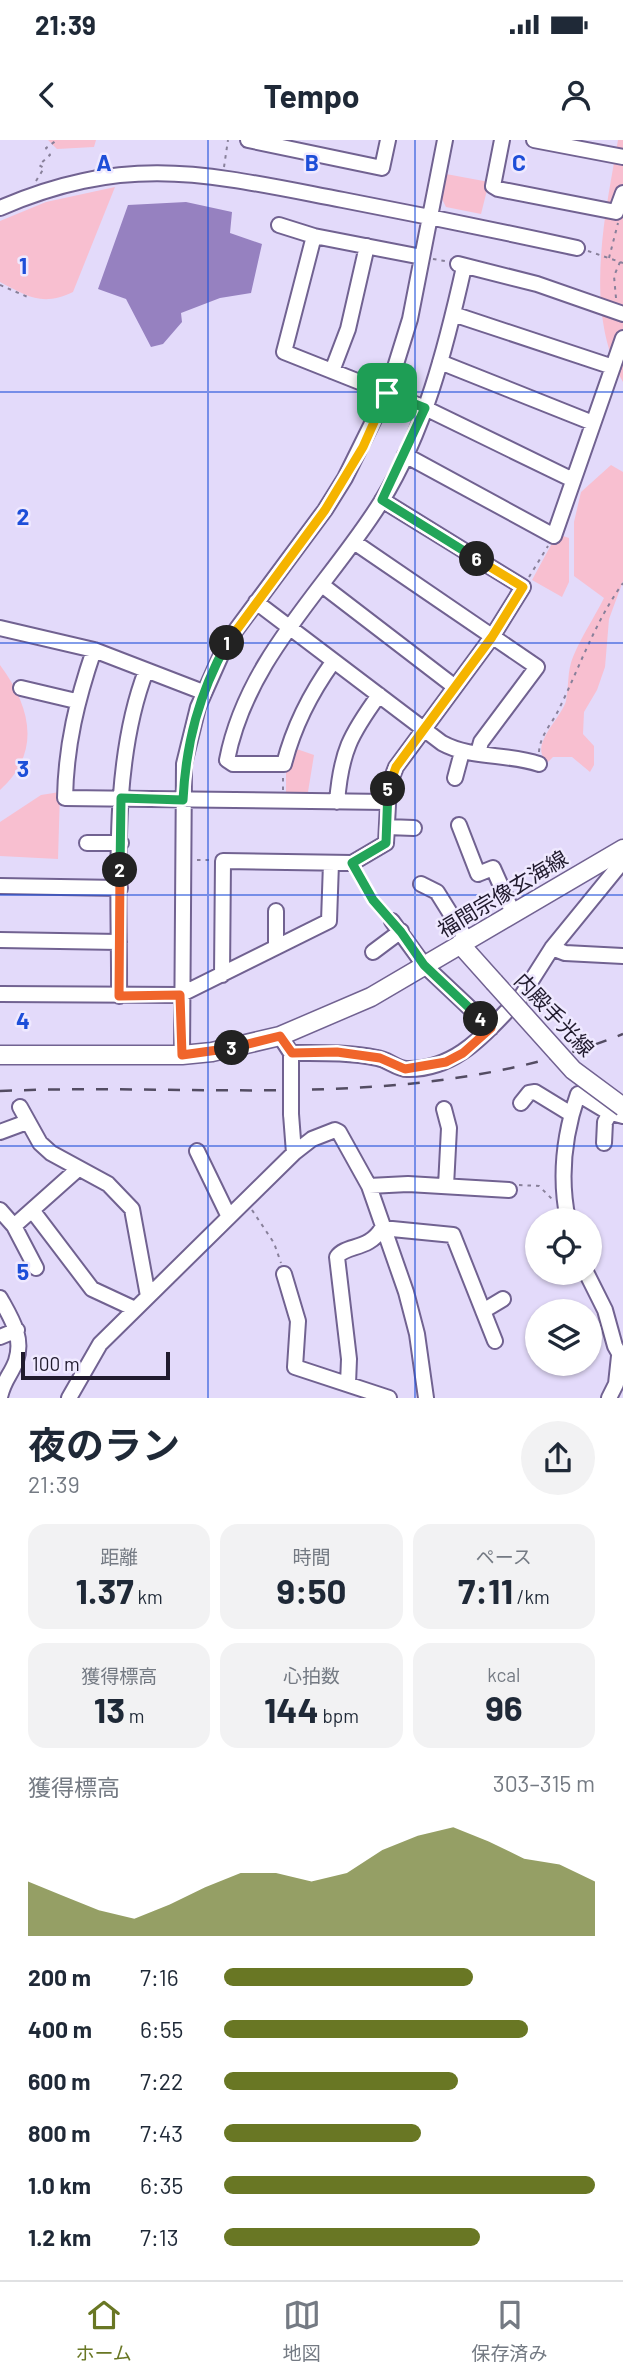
<!DOCTYPE html>
<html lang="ja">
<head>
<meta charset="utf-8">
<style>
	:root { --surface:#fff; --page:#f2f2f3; --text:#1f2937; --muted:#747a83; --line:#e0e1e3; --accent:#697724 }
	body { margin:0; font-family:Barlow,"Noto Sans JP",sans-serif; background:var(--page); color:var(--text); height:100vh; display:flex; flex-direction:column; font-size:26px; white-space:nowrap }
	* { box-sizing:border-box; margin:0 }
	p { font-size:23px; color:var(--muted) }
	.icon { flex:none; width:38px; height:38px; fill:none; stroke:currentColor; stroke-width:2; stroke-linecap:round; stroke-linejoin:round }
	.map { position:relative; height:1258px; overflow:hidden }
	.details { display:flex; flex-direction:column; background:var(--surface); flex:1 }
	.details>* { flex:none }
	.fabs { position:absolute; left:525px; top:1068px; display:grid; gap:14px }
	.fabs a { display:grid; place-items:center; width:77px; height:77px; border-radius:50%; background:var(--surface); box-shadow:0 2px 5px #0004; font-size:35px }
	.scale { position:absolute; left:21px; bottom:18px; width:149px; box-sizing:border-box; padding-left:7px; border:4px solid #201a2d; border-top:0; font-size:19px; line-height:24px; white-space:nowrap; color:#201a2d; -webkit-text-stroke:5px #efe9ff; paint-order:stroke }
	.pin { position:absolute; display:grid; place-items:center; width:60px; height:60px; color:#fff; margin:-30px; border-radius:14px; box-shadow:0 4px 10px #0006 }
	.km { position:absolute; width:35px; height:35px; margin:-18px; border-radius:50%; background:#222; color:#fff; font-size:19px; line-height:35px; text-align:center }
	.round { display:grid; place-items:center; flex:none; width:74px; height:74px; border-radius:37px; background:var(--page) }
	.headline { display:flex; align-items:center; justify-content:space-between; height:119px; padding:0 28px }
	h1 { font-size:38px; font-weight:700; line-height:52px }
	.figures { display:grid; grid-template-columns:repeat(3,1fr); gap:10px; height:119px; padding:7px 28px }
	.figures div { display:grid; align-content:center; border-radius:18px; background:var(--page); text-align:center }
	.figures b { font-size:35px; font-weight:700 }
	.figures small { font-size:19px; font-weight:400 }
	.figures p { font-size:19px }
	.chart { height:196px; padding:14px 28px }
	.chart p { display:flex; justify-content:space-between }
	.chart svg { width:100%; height:126px; margin-top:7px; fill:var(--accent); opacity:.7 }
	ul { padding:0 28px; list-style:none; font-size:23px }
	li { display:grid; grid-template-columns:112px 84px 1fr; align-items:center; height:52px }
	li i { height:18px; border-radius:9px; background:var(--accent) }
	.status { display:flex; justify-content:space-between; align-items:center; height:49px; padding:0 35px; background:var(--surface); direction:ltr }
	.status svg { height:19px; fill:currentColor }
	header { display:flex; justify-content:space-between; align-items:center; height:91px; padding:0 28px; background:var(--surface); font-size:32px; font-weight:700 }
	.tab-bar { display:flex; justify-content:space-around; align-items:center; height:98px; border-top:2px solid var(--line); background:var(--surface); font-size:19px; color:var(--muted) }
	.tab-bar a { display:grid; justify-items:center; gap:4px }
	.tab-bar .selected { color:var(--accent) }
	.map>svg:first-child { display:block }
	.green { fill:#f8bfd0 }
	.water { fill:#9681c0 }
	.lines { fill:none; stroke-linecap:round; stroke-linejoin:round }
	.minor-casing { stroke:#716291; stroke-width:18 }
	.major-casing { stroke:#716291; stroke-width:21 }
	.path { stroke:#88809a; stroke-width:2; stroke-dasharray:3.5 5; stroke-linecap:butt }
	.minor { stroke:#fff; stroke-width:14 }
	.major { stroke:#fff; stroke-width:18 }
	.rail { stroke:#534c62; stroke-width:2.5; stroke-dasharray:12 12; stroke-linecap:butt }
	.minor-bridge-casing { stroke:#716291; stroke-width:18; stroke-linecap:butt }
	.major-bridge-casing { stroke:#716291; stroke-width:21; stroke-linecap:butt }
	.minor-bridge { stroke:#fff; stroke-width:14 }
	.major-bridge { stroke:#fff; stroke-width:18 }
	.split-1-casing { stroke:#fff; stroke-width:14 }
	.split-2-casing { stroke:#fff; stroke-width:14 }
	.split-3-casing { stroke:#fff; stroke-width:14 }
	.split-4-casing { stroke:#fff; stroke-width:14 }
	.split-5-casing { stroke:#fff; stroke-width:14 }
	.split-6-casing { stroke:#fff; stroke-width:14 }
	.split-7-casing { stroke:#fff; stroke-width:14 }
	.split-1 { stroke:#f5b400; stroke-width:9 }
	.split-2 { stroke:#22a559; stroke-width:9 }
	.split-3 { stroke:#f0652b; stroke-width:9 }
	.split-4 { stroke:#f0652b; stroke-width:9 }
	.split-5 { stroke:#22a559; stroke-width:9 }
	.split-6 { stroke:#f5b400; stroke-width:9 }
	.split-7 { stroke:#22a559; stroke-width:9 }
	.grid { fill:none; stroke:#1d4ed8; stroke-width:2; stroke-opacity:0.55 }
	.labels { text-anchor:middle; dominant-baseline:central; stroke-width:5; stroke-linejoin:round; paint-order:stroke }
	.street-label { font-size:21px; fill:#201a2d; stroke:#efe9ff }
	.grid-label { font-size:23px; text-anchor:middle; font-weight:bold; fill:#1d4ed8; stroke:#efe9ff; stroke-width:5; stroke-linejoin:round; paint-order:stroke }
</style>
</head>
<body>
<div class="status"><b>21:39</b><svg viewBox="0 0 49 12"><path d="M0 12V9h3v3zM5 12V6h3v6zM10 12V3h3v9zM15 12V0h3v12zM26 1h20v11H26zM47 4h2v5h-2z"/></svg></div>
<header><svg class="icon" aria-label="back" viewBox="0 0 24 24"><path d="M15 5l-7 7 7 7"/></svg>Tempo<svg class="icon" aria-label="person" viewBox="0 0 24 24"><circle cx="12" cy="8" r="4"/><path d="M4 21q1-7 8-7t8 7"/></svg></header>
<div class="map">
<svg width="623" height="1258" viewBox="0 0 623 1258">
	<rect width="100%" height="100%" fill="#e3dafa"/>
	<path class="green" d="M48,0H96L94,7L57,9Z
		M618,0H623V242C583,171 605,76 618,0Z
		M446,34L489,42L481,74L446,67L442,59Z
		M115,47L73,152C42,167 27,156 0,142V81L46,62Z
		M611,325L623,332V441L609,479L605,527L597,550L584,572L583,594L594,606V625L590,632L572,617H553L548,622C527,607 561,579 566,561C569,546 567,531 573,517C581,497 594,478 604,458L574,436V382L581,352Z
		M557,394L569,398V442L562,457L532,440Z
		M0,525C31,567 42,612 0,650Z
		M291,607L314,615L307,658H286V628Z
		M60,652L58,719L0,716V682L41,655Z"/>
	<path class="water" d="M186,62L232,72L230,93L262,104L251,153L220,158L181,173L182,182L163,204L151,207L126,159L98,149L128,65Z"/>
	<g class="lines">
		<defs>
			<path id="minor" d="M248,0L382,28L388,0
				M502,0L493,46L498,49L616,72L623,53
				M534,0L623,17
				M0,68C130,12 211,35 343,60C421,75 499,91 577,108
				M279,85L314,96L422,117
				M314,96L284,212L425,268L573,340
				M458,124L537,144L623,174
				M453,174L613,227
				M440,222L593,283
				M332,231L348,189L367,106
				M405,315L554,396L623,198
				M354,402L537,527L481,602L478,613
				M322,445L455,547
				M256,462L442,603C471,619 507,613 539,624
				M0,488L94,510L203,552
				M94,510C77,560 66,605 65,658L387,662
				M333,522C310,554 294,585 284,624H233L227,620C247,517 328,447 381,362C425,291 446,207 464,127
				M21,548L76,561
				M455,638L462,612
				M337,662C341,612 350,595 379,555
				M459,685L478,734L493,728L513,773
				M387,687L414,688
				M87,703H121
				M421,744L437,752L467,800
				M0,746L120,748
				M276,771V807
				M392,781L424,825L491,888
				M0,800L119,802
				M552,808L565,813L623,816
				M373,812L401,791
				M222,835L223,721L352,723L386,703L389,645L396,627L492,497L523,447L382,360
				M0,854L180,855L329,781L331,723
				M119,856C120,753 109,627 146,531
				M519,860L552,808L623,721
				M280,896L291,913V937
				M291,913C320,913 349,912 377,918C387,919 397,929 407,929C450,930 479,901 506,872
				M182,915L184,624L198,567L227,502L325,370L345,338L387,253L410,179L445,0
				M521,963L529,953L535,952L571,974
				M20,967L40,1003L51,1013L108,1044L132,1069L148,1156
				M444,969L449,988L446,1046
				M291,974L294,1013
				M0,992L27,982
				M604,1003L605,982L610,973
				M197,1011L229,1077
				M369,1046L408,1044L509,1050
				M0,1070L14,1086L36,1128
				M32,1070L92,1149L135,1169
				M568,1080C559,1037 564,995 578,954L608,972L623,976
				M14,1086L78,1029
				M586,1132L605,1170L615,1206L623,1220
				M284,1134L298,1181L295,1227L389,1258
				M0,1158C11,1178 24,1197 16,1221C11,1235 4,1239 0,1257
				M483,1171L503,1159
				M0,1197L17,1190
				M348,1244L349,1219L337,1117C346,1104 369,1111 382,1088L453,1095L495,1201
				M69,1258L100,1204L294,1013L312,999L335,990L339,992L369,1046L406,1152L417,1194L426,1258
				M609,1258L616,1244L619,1216"/>
			<path id="major" d="M460,804L494,842
				M0,915H182L212,912L280,896L371,857L623,709"/>
		</defs>
		<use href="#minor" class="minor-casing"/>
		<use href="#major" class="major-casing"/>
		<path class="path" d="M224,27L228,0
			M36,41L44,28L39,25L50,15L46,8L57,0
			M588,111L623,123
			M609,118L618,83
			M433,119L445,121
			M0,145L30,158
			M616,158L614,136L620,122
			M529,437L548,406
			M539,612C540,595 552,584 559,569C580,526 595,482 623,443
			M283,650V635
			M197,720H212
			M358,733L384,772
			M519,1045L539,1046L553,1060
			M252,1070L274,1103L281,1123"/>
		<use href="#minor" class="minor"/>
		<use href="#major" class="major"/>
		<path class="rail" d="M0,951C211,942 421,975 623,894"/>
		<defs>
			<path id="minor-bridge" d="M291,974V937"/>
			<path id="major-bridge" d="M494,842L573,930L623,967"/>
		</defs>
		<use href="#minor-bridge" class="minor-bridge-casing"/>
		<use href="#major-bridge" class="major-bridge-casing"/>
		<use href="#minor-bridge" class="minor-bridge"/>
		<use href="#major-bridge" class="major-bridge"/>
	</g>
	<g class="lines">
		<defs>
			<path id="split-1" d="M227,503L325,370L363,307L387,253"/>
			<path id="split-2" d="M120,730L121,658L183,660C186,602 199,554 227,503"/>
			<path id="split-3" d="M120,730L119,856L180,855L182,915L232,908"/>
			<path id="split-4" d="M232,908L280,896L292,913L337,912L380,918L405,929L446,922L463,913L491,888L481,879"/>
			<path id="split-5" d="M388,649L386,703L352,723L373,760L401,792L424,825L481,879"/>
			<path id="split-6" d="M388,649L396,627L492,497L523,447L477,419"/>
			<path id="split-7" d="M387,253L425,268L382,360L477,419"/>
		</defs>
		<use href="#split-1" class="split-1-casing"/>
		<use href="#split-2" class="split-2-casing"/>
		<use href="#split-3" class="split-3-casing"/>
		<use href="#split-4" class="split-4-casing"/>
		<use href="#split-5" class="split-5-casing"/>
		<use href="#split-6" class="split-6-casing"/>
		<use href="#split-7" class="split-7-casing"/>
		<use href="#split-1" class="split-1"/>
		<use href="#split-2" class="split-2"/>
		<use href="#split-3" class="split-3"/>
		<use href="#split-4" class="split-4"/>
		<use href="#split-5" class="split-5"/>
		<use href="#split-6" class="split-6"/>
		<use href="#split-7" class="split-7"/>
	</g>
	<path class="grid" d="M208,0V1258M415,0V1258M0,252H623M0,503H623M0,755H623M0,1006H623"/>
	<g class="labels">
		<g class="street-label">
			<text transform="translate(502 753) rotate(-31)">福間宗像玄海線</text>
			<text transform="translate(555 874) rotate(47)">内殿手光線</text>
		</g>
	</g>
	<g class="grid-label">
		<text x="104" y="31">A</text>
		<text x="312" y="31">B</text>
		<text x="519" y="31">C</text>
		<text x="23" y="134">1</text>
		<text x="23" y="385">2</text>
		<text x="23" y="637">3</text>
		<text x="23" y="889">4</text>
		<text x="23" y="1140">5</text>
	</g>
</svg>
<div class="fabs">
<a><svg class="icon" aria-label="locate" viewBox="0 0 24 24"><circle cx="12" cy="12" r="6"/><path d="M12 2v4M12 18v4M2 12h4M18 12h4"/></svg></a>
<a><svg class="icon" aria-label="layers" viewBox="0 0 24 24"><path d="M12 4l9 5-9 5-9-5zM3 14l9 5 9-5"/></svg></a>
</div>
<div class="scale">100 m</div>
<div class="pin" style="left:387px;top:253px;background:#1e9e55"><svg class="icon" aria-label="arrive" viewBox="0 0 24 24"><path d="M6 21V4h12l-3 4 3 4H6"/></svg></div>
<b class="km" style="left:227px;top:503px">1</b>
<b class="km" style="left:120px;top:730px">2</b>
<b class="km" style="left:232px;top:908px">3</b>
<b class="km" style="left:481px;top:879px">4</b>
<b class="km" style="left:388px;top:649px">5</b>
<b class="km" style="left:477px;top:419px">6</b>
</div>
<section class="details">
<div class="headline"><div><h1>夜のラン</h1><p>21:39</p></div><a class="round"><svg class="icon" aria-label="share" viewBox="0 0 24 24"><path d="M12 15V3M7 8l5-5 5 5M5 13v7h14v-7"/></svg></a></div>
<div class="figures">
<div><p>距離</p><b>1.37<small> km</small></b></div>
<div><p>時間</p><b>9:50</b></div>
<div><p>ペース</p><b>7:11<small> /km</small></b></div>
</div>
<div class="figures">
<div><p>獲得標高</p><b>13<small> m</small></b></div>
<div><p>心拍数</p><b>144<small> bpm</small></b></div>
<div><p>kcal</p><b>96</b></div>
</div>
<div class="chart"><p><span>獲得標高</span>303–315 m</p>
<svg viewBox="0 0 160 44" preserveAspectRatio="none"><path d="M0 44V25L10 30L20 35L30 38L40 33L50 27L60 22L70 22L80 25L90 22L100 14L110 9L120 6L130 11L140 17L150 19L160 25V44z"/></svg>
</div>
<ul>
<li><b>200 m</b>7:16<i style="width:67%"></i></li>
<li><b>400 m</b>6:55<i style="width:82%"></i></li>
<li><b>600 m</b>7:22<i style="width:63%"></i></li>
<li><b>800 m</b>7:43<i style="width:53%"></i></li>
<li><b>1.0 km</b>6:35<i style="width:100%"></i></li>
<li><b>1.2 km</b>7:13<i style="width:69%"></i></li>
</ul>
</section>
<nav class="tab-bar">
<a class="selected"><svg class="icon" aria-label="home" viewBox="0 0 24 24"><path d="M3 11l9-7 9 7M6 9v11h12V9"/></svg>ホーム</a>
<a><svg class="icon" aria-label="map" viewBox="0 0 24 24"><path d="M3 6l6-2 6 2 6-2v14l-6 2-6-2-6 2zM9 4v14M15 6v14"/></svg>地図</a>
<a><svg class="icon" aria-label="saved" viewBox="0 0 24 24"><path d="M7 4h10v16l-5-4-5 4z"/></svg>保存済み</a>
</nav>
</body>
</html>
